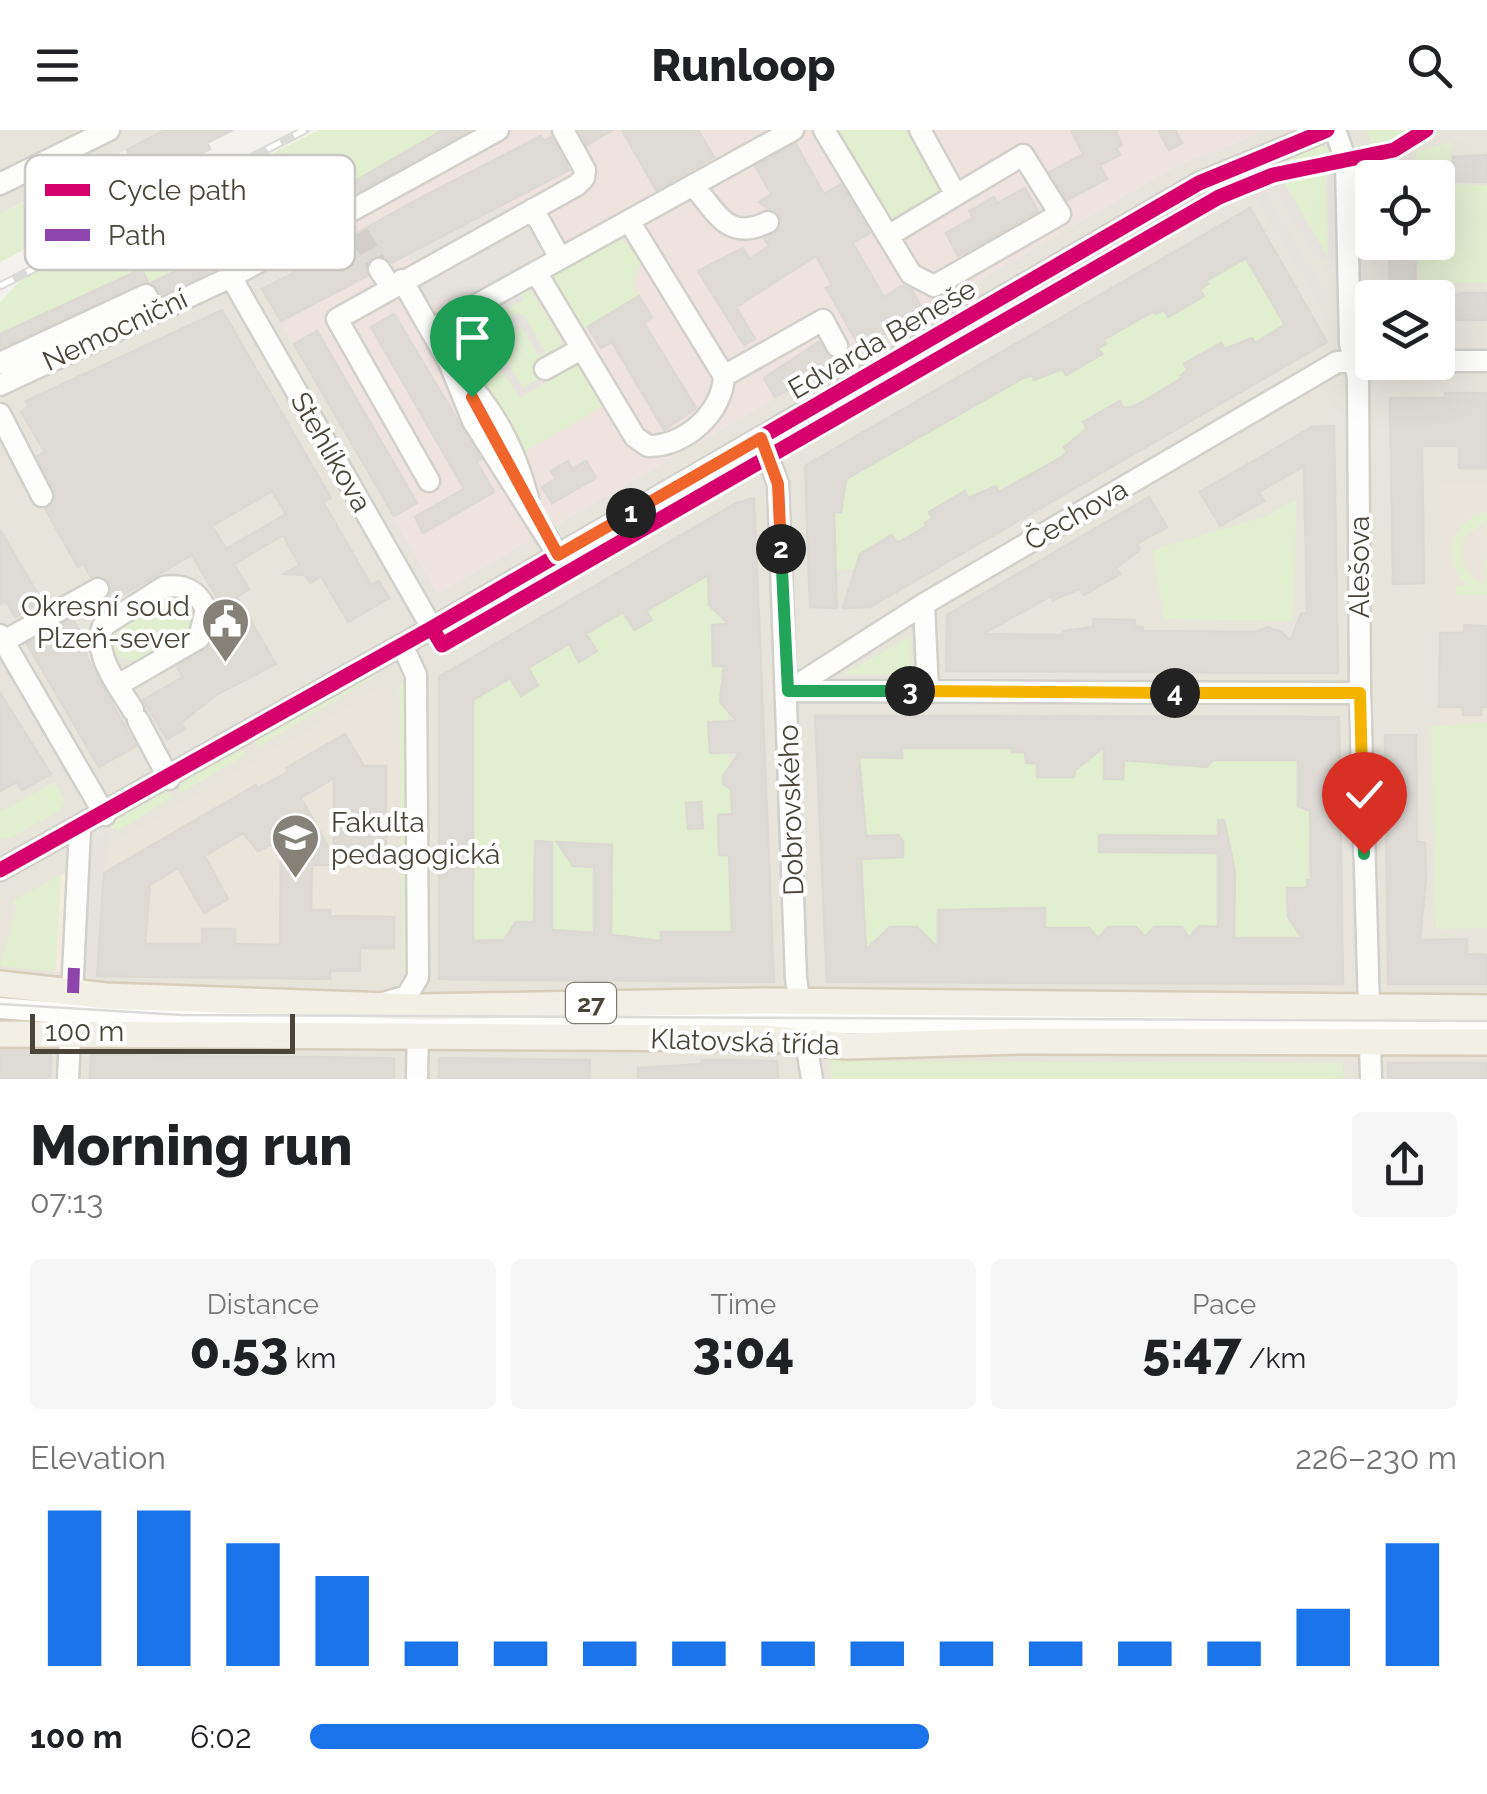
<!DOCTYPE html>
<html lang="en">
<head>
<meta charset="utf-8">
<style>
	:root { --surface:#fff; --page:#f6f6f6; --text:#202124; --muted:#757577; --accent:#1a73e8 }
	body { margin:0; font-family:Raleway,sans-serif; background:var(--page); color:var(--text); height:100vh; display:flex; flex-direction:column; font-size:38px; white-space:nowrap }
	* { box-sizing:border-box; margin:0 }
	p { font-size:32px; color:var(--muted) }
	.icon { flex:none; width:55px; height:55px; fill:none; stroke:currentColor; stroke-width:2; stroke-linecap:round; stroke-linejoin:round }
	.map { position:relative; height:949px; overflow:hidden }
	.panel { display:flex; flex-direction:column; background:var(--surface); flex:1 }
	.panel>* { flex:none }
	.controls { position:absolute; left:1355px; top:30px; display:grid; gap:20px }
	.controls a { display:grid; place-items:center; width:100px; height:100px; border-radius:10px; background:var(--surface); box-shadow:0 10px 40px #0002; font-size:50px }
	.scale { position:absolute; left:30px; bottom:25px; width:265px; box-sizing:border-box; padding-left:10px; border:5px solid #4b4439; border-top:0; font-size:28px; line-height:35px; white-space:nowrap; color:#4b4439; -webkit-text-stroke:8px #fff; paint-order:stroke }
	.pin { position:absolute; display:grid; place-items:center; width:85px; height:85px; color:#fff; margin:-102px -42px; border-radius:50% 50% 50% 0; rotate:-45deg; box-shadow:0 0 10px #0007 }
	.pin .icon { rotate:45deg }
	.km { position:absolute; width:50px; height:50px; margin:-25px; border-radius:50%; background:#222; color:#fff; font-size:28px; line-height:50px; text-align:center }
	.round { display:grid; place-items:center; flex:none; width:105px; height:105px; border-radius:10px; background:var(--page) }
	.overview { display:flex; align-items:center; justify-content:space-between; height:170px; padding:0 30px }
	h1 { font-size:55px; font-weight:800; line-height:75px }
	.stats { display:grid; grid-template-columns:repeat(3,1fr); gap:15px; height:170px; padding:10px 30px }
	.stats div { display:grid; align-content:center; border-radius:10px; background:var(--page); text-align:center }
	.stats b { font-size:50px; font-weight:800 }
	.stats small { font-size:28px; font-weight:400 }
	.stats p { font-size:28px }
	.chart { height:280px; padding:20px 30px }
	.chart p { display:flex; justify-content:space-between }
	.chart svg { width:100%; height:180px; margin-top:10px; stroke:var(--accent); stroke-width:6 }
	ul { padding:0 30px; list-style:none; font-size:32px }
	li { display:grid; grid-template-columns:160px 120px 1fr; align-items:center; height:75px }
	li i { height:25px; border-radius:12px; background:var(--accent) }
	header { display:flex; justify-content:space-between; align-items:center; height:130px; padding:0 30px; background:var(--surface); font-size:45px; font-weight:800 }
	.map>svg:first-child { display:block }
	.residential { fill:#e7e4dc; fill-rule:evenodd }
	.commercial { fill:#f3ebdf }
	.industrial { fill:#e6e2de }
	.education { fill:#eae5da }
	.medical { fill:#eee3df }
	.green { fill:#e1eecf }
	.parking { fill:#e6e3df }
	.building { fill:#dedbd6; stroke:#dcd9d4; stroke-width:2.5; fill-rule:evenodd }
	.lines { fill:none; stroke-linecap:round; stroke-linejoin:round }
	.minor-tunnel { stroke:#d2cfca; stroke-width:20; stroke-dasharray:20 10; stroke-linecap:butt }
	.minor-casing { stroke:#d2d0cb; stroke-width:25 }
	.major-casing { stroke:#d6cebb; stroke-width:30 }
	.minor { stroke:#fdfdfc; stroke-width:20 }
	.major { stroke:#f2efe6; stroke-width:25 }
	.tram { stroke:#dbdbda; stroke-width:2.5 }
	.rail-casing { stroke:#dbdbda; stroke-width:9 }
	.rail { stroke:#fff; stroke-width:5; stroke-dasharray:15; stroke-linecap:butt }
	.quiet { stroke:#8e44ad; stroke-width:12; stroke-dasharray:25 12; stroke-linecap:butt }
	.cycleway-casing { stroke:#fff; stroke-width:21 }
	.cycleway { stroke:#d6006c; stroke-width:15 }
	.split-1-casing { stroke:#fff; stroke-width:20 }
	.split-2-casing { stroke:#fff; stroke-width:20 }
	.split-3-casing { stroke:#fff; stroke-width:20 }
	.split-4-casing { stroke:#fff; stroke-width:20 }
	.split-5-casing { stroke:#fff; stroke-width:20 }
	.split-6-casing { stroke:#fff; stroke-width:20 }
	.split-1 { stroke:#f0652b; stroke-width:12 }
	.split-2 { stroke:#f0652b; stroke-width:12 }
	.split-3 { stroke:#22a559; stroke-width:12 }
	.split-4 { stroke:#f5b400; stroke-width:12 }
	.split-5 { stroke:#f5b400; stroke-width:12 }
	.split-6 { stroke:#22a559; stroke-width:12 }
	.labels { text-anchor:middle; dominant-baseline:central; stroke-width:8; stroke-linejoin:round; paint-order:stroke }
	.shield { fill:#fff; stroke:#817c74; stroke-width:2.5 }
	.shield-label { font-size:25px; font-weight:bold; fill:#4b4439 }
	.street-label { font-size:28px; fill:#4b4439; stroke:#fff }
	.poi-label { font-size:28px; fill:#4b4439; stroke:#fff; text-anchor:end }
	.key { fill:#fff; stroke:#c9c7c4; stroke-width:2.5 }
	.key-label { font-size:28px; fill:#4b4439 }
</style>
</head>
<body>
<header><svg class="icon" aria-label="menu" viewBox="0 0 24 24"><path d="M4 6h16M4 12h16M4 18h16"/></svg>Runloop<svg class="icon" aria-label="search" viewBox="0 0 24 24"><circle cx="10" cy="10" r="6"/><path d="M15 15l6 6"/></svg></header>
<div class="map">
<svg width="1487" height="949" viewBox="0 0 1487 949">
	<rect width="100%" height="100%" fill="#f4f2ee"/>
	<path class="residential" d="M0,0H165L0,84Z
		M1267,0H1487V949H0V255L211,155L261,158L438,463L1177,35ZM1372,48H1438V112H1372ZM1372,168H1438V232H1372Z"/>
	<path class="commercial" d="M74,738L68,843L55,842L61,745Z"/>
	<path class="industrial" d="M321,67L346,113L261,158L211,155L0,255V204L142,139L150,154Z"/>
	<path class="education" d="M1441,354H1487V765L1440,616Z
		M384,556L393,561L394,818H361L360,841H331L330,849L97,846L106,718Z"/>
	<path class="medical" d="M440,0H1267L1177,35L438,463L261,158L346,113L321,67Z"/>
	<path class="green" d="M319,0H441L252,111L238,110L149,154L142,140L0,204V172L22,149Z
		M830,0H908L939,61L889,90Z
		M1368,0H1415L1378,20L1371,16Z
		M1451,12L1449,54L1487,55V153H1450L1446,199H1438V168L1421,167L1419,113L1438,112V48L1417,47L1416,22Z
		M1316,16L1326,17L1336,27L1258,43L1161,87L1157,82Z
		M116,26L135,62L0,132V84Z
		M1326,42L1328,125L1326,126L1283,51Z
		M617,106L643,127L633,155L639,166L583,200L572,194L553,153L557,140Z
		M1252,112L1299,193L1255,213L1225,219L1220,213L1185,233L1189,240C1177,247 1167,259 1151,267C1139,273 1134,272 1123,278L1119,271L1084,292L1087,299L1064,317L1067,322L1061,328L999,362L968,368L965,362L929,382L932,389L912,412L861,423L863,439L836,440L835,382L840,367L847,364L842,351L1023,249L1032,245L1035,250L1062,239L1066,245L1101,225L1098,218L1121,200L1118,195L1134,186L1137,191L1164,180L1168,186L1205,165L1201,159L1206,151Z
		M524,157L532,162L571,228L581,229L604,268L601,277L519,325L445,201L459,192L466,203L523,170L517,159Z
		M1297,369L1292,491L1164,489L1153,420L1267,386Z
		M1487,381V390L1464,408C1457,429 1464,447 1486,455L1487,392V465H1456V456H1467C1442,429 1450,391 1487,381Z
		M708,432L724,496H712L713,535L725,534L721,572L728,579V591L711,623H729L734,684L718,687L719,724H739L738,751L730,752L736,805L671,811V800L661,799V811L616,806L615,814L566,800H560L559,807L527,792H513L504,810L470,818L475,749L473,570L508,544L521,565L539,556L529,538L569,514L580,531L597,521L584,500L623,482L635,500L651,490L639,468C669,468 696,462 708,432Z
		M176,468L192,475C203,505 158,520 136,531L118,526L112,515L119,498Z
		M911,507L909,545L842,544Z
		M370,539L374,547L258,617L253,607Z
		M408,542L407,841H403L399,557Z
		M1487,593V798L1436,799L1431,596Z
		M240,615L245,625L181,663L175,653Z
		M858,616L1013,618L1025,622L1027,632L1038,629V647H1074L1075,630L1084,633L1091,622H1107L1105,649H1123L1124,630L1166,620L1168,637L1207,636L1208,621L1301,623L1298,675L1310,681L1305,811L1301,807L1295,812L1254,808L1235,812L1227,797L1200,796L1191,801V818H1182L1183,797H1171L1166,807V797H1155L1136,818L1137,797H1125L1124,807L1120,797H1108L1107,818L1073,806V798L1045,799V778L1018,777L1017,800L961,781L939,780L938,797L944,813L870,823L864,820L863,811L862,734H855L865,694L864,665H854Z
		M55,652L64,671L61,680L8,709H0V682Z
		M166,658L172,668L117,701L109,696L108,692Z
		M61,745L55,842L0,836L16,780L13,771Z
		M830,931L1343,933V949H831Z"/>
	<path class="parking" d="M1326,42H1338L1340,144H1329L1328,128L1318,133L1273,57L1283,51L1328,127Z
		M1365,42L1368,199H1357L1353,43Z
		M1263,59L1329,169L1319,175L1254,65Z
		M497,78H506L513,91L530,96L543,127L452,179L446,166L434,172L432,183L416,159L420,147L407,124Z
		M517,159L523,170L465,203L459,192Z
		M518,183L524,185L546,222L538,226L521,197L496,212L523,258L548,243L552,250L520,268L481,210L482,204Z
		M1350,271L1355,542L1348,549L1342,278Z
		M0,520L72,645L67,648L0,532Z
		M404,550H411L413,841H407Z
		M1355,608L1359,836L1353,840L1348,613Z
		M107,702L97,846L80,844L87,712Z"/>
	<path class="building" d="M165,0H233L207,13L210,19L144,53L127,20Z
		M443,0H470L225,135L161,164L151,153L239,110L252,111Z
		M579,0H612L587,15Z
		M622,0H698L714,27L656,60Z
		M1071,0H1115L1122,15L1117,18L1120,25L1100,35L1107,49L1067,70L1050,42L1083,24Z
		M1158,0H1175L1182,13L1169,20Z
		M541,6L544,11L551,7L569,40L391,133L384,126L372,127L366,134L367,146L281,191L262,159L351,113L348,108L420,68Z
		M796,14L824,64L841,54L870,103L853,113L884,167L904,155L912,160L924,182L860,217L826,158L832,155L816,126L736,177L755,209L744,215L698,141L743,118L750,129L769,116L764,108L778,101L781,88L759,72L771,64L755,36Z
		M1487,25V52L1453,51V27Z
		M1025,58L1038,81L958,126L946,103L973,88L969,81L994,67L997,73Z
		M1250,78L1327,212L870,477L843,478L860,424L892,405L897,413L927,396L925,393L932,389L929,382L965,361L968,368L996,356L999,362L1060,328L1067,322L1064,317L1087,299L1083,292L1120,271L1123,278L1133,277L1151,267L1182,248L1181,245L1188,240L1184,234L1221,213L1225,219L1252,208L1255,213L1285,195L1246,128L1206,151L1208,154L1200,159L1204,166L1168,187L1164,180L1156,184L1154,181L1103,210L1106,214L1098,218L1102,224L1066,245L1062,239L1034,250L1032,245L1023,248L846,349L841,382H834L837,478L810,477L805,336Z
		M1389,112H1415L1416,168H1390Z
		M142,139L148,152L0,218V204Z
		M1463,163H1487V190H1452L1451,165Z
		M639,166L652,187L644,193L696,278L664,300L612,212L601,218L588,197Z
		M222,180L331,368L323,372L371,455L379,451L389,468L348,492L321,446L310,453L305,445L284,444L299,435L283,405L234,434L249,459L237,467L276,534L216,565L181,593L185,599L167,609L143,570L183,547L177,537L235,498L192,425L107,474L109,452L91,447L83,433L78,437L45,379L54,373L55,361L37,326L45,322L21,282L29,276L26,271ZM272,361L286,384L226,419L212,396Z
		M394,184L481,329L477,332L494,362L423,403L415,387L464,359L371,197Z
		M317,201L417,373L394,386L294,214Z
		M819,212L836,232L775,267L764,248Z
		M1445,263H1487V338H1459V316H1422L1424,453L1393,454L1390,268H1445Z
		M1334,296L1338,543L946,541L947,485L1149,367L1167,397L1137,414L1140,420L1116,438L1120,444L1084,465L1080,459L1053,470L1051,466L983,504L1064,505V501L1093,497V489L1135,490V497H1143V501L1256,502L1267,497L1282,502L1290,511L1301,484L1307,483L1304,336L1259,362L1264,371L1220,396L1200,362L1312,297Z
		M568,331L572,339L586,331L596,348L552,373L542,357L556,349L551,341Z
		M754,368L774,852L439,849V547L736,373ZM708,445L709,475L729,494L712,495L713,536H724L720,572L737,591L708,592L710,623L740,622L723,646V654L731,659L732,684L718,685L719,725H729L732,802H661V811L611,805L612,715L557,712L573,736L594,737V803L552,800V712L535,711L534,792H516L504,810L473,811V570L510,548L521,566L538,555L528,538L569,514L579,532L597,521L586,504L623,482L634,500L652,490L646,481Z
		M0,400L42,471L15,487L6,471L0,474Z
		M73,489L87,514L86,526L136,616L99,637L27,514Z
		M1464,495L1487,496V577H1481V585H1463V577H1439L1440,503H1464Z
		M0,563L51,644L22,660L17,652L0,661Z
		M815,586L1339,587L1343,854L827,852ZM1104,617V649H1123L1124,630L1207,637L1213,630H1298V676L1310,681L1311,750H1307V758H1287L1288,787L1302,808H1234L1235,742L1224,690H1218V706L1099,705V722L1218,723V797L1199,796L1189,808L1182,797H1154L1145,807L1136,797H1108L1098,808L1089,798H1045V778L938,780V818L917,797H890L866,820L861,729L903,727V712L899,705L866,706L859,627L902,628V618H1012V622H1025L1026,633H1037V647H1074L1075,640Z
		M345,604L364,636H386V735H312L311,780H330V786L394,787V818H360V841H330V849L97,846L104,743L256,655L258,658L288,642L286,638ZM334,648V727L301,668ZM243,703L258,721L281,710L280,815L235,814V799H202V814H145L150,755L178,738L204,783L228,769L205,726Z
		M1385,605H1416L1417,712H1425L1426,749L1420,810L1467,809V824L1487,825V854H1388Z
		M701,672L703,698L688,699L686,673Z
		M0,920L46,921L51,925L50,949H4L0,947Z
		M91,925L394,928V949H90Z
		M439,928L590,930L589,949H439Z
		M702,930L777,931L778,949H638V938L702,934Z
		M1388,933H1487V949H1388Z"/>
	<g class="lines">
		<path class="minor-tunnel" d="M359,103L379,139"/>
		<defs>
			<path id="minor" d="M824,0L888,106L956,65L920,0
				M1335,0L1346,31L1350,213L1358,248L1360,563L1371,949
				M0,54L109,0
				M693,55C717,83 728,112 768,92
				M533,79L560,128
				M888,106L911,144L934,156L1060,84L1023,25L956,65
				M379,139L391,157
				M536,142L635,307L648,316C685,317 723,282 724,246L629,91
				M231,147L432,498
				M402,150L449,232L473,291L558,425
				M431,200L793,0
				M1438,231H1487
				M0,233L146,165L154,181
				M456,239C493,278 514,316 528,368
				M545,239L581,219
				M724,246L823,190L837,216
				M0,255L231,147L498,0
				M0,284L42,366
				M761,308L778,354L796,849L812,949
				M429,351L337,189L577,55L584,48L585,40L563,0
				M924,474L928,562
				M0,505L105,685
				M4,511L98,459
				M118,555L199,508L206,480C198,461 184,454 164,457L103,496C93,526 118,555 133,580
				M788,561L924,474L1337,232L1372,230
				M790,561L1360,563
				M138,590L169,649
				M0,740L432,498L1199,53L1327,0
				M383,873L407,866L418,847L416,545L402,515
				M0,878L136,889L1487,895
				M68,949L80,698
				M417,949L418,891"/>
			<path id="major" d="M0,854L106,866L418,877L763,871L1487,878
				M0,904L763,908L848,916L1020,911L1487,912"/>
		</defs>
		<use href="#minor" class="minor-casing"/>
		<use href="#major" class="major-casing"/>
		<use href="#minor" class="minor"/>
		<use href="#major" class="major"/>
		<path class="tram" d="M0,874L182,885L1487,891"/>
		<defs>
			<path id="rail" d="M0,156L305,0"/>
		</defs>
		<use href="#rail" class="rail-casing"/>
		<use href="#rail" class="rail"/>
		<path class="quiet" d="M63,73L103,86
			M73,863L74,837"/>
		<defs>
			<path id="cycleway" d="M432,498L442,515L1219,67L1273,45L1394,20L1426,0
				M0,740L432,498L1199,53L1327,0"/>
		</defs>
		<use href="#cycleway" class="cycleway-casing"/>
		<use href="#cycleway" class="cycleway"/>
	</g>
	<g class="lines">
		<defs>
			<path id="split-1" d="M472,267L558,425L631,383"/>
			<path id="split-2" d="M631,383L761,308L778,354L781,419"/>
			<path id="split-3" d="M781,419L788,561H910"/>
			<path id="split-4" d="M910,561L1175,563"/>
			<path id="split-5" d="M1175,563H1360L1362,643"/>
			<path id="split-6" d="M1362,643L1364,724"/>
		</defs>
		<use href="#split-1" class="split-1-casing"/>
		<use href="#split-2" class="split-2-casing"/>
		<use href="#split-3" class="split-3-casing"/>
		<use href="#split-4" class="split-4-casing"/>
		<use href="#split-5" class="split-5-casing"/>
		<use href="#split-6" class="split-6-casing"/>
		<use href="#split-1" class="split-1"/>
		<use href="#split-2" class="split-2"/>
		<use href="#split-3" class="split-3"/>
		<use href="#split-4" class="split-4"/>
		<use href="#split-5" class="split-5"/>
		<use href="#split-6" class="split-6"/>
	</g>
	<defs>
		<symbol id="civic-pin" viewBox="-11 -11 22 30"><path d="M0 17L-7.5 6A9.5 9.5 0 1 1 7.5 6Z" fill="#868178" stroke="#fff"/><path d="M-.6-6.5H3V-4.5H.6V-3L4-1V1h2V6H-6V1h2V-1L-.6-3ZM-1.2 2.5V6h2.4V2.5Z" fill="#fff"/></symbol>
		<symbol id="university-pin" viewBox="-11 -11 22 30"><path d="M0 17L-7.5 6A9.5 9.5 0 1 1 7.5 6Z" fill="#868178" stroke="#fff"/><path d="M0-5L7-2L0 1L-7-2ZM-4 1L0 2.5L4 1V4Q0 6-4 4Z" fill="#fff"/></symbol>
	</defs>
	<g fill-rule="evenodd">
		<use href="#civic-pin" x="198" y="464" width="55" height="75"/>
		<use href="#university-pin" x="268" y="680" width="55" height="75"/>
	</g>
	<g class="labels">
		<rect class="shield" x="566" y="853" width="50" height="40" rx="8"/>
		<g class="shield-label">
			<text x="591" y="873">27</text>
		</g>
		<g class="street-label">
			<text transform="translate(115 200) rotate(-25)">Nemocniční</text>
			<text transform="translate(882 209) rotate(-30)">Edvarda Beneše</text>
			<text transform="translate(331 322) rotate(60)">Stehlíkova</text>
			<text transform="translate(1076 385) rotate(-30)">Čechova</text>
			<text transform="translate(1359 437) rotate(-90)">Alešova</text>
			<text transform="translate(791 680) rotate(-92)">Dobrovského</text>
			<text transform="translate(745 912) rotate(2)">Klatovská třída</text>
		</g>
		<g class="poi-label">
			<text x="190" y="476">Okresní soud<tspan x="190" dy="32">Plzeň-sever</tspan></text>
			<text x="331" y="692" text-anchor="start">Fakulta<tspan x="331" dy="32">pedagogická</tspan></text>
		</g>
	</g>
	<rect x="25" y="25" width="330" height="115" rx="15" class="key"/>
	<rect x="45" y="54" width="45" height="12" fill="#d6006c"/>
	<rect x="45" y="99" width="45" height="12" fill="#8e44ad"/>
	<g class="key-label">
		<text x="108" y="70">Cycle path</text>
		<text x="108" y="115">Path</text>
	</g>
</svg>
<div class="controls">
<a><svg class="icon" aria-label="locate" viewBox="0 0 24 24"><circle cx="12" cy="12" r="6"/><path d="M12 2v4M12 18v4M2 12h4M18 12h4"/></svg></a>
<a><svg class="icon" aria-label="layers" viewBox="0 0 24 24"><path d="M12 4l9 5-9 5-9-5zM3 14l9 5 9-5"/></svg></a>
</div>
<div class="scale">100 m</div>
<div class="pin" style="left:472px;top:267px;background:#1e9e55"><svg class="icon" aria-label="arrive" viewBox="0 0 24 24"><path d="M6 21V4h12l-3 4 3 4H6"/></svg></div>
<div class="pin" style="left:1364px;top:724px;background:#d93025"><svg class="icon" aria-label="check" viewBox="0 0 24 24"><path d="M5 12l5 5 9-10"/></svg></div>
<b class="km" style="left:631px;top:383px">1</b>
<b class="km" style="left:781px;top:419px">2</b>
<b class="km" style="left:910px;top:561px">3</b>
<b class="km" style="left:1175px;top:563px">4</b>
</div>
<section class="panel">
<div class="overview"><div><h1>Morning run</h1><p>07:13</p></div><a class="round"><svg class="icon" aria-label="share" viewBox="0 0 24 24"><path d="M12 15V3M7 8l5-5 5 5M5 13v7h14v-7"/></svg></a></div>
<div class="stats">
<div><p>Distance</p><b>0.53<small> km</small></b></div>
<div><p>Time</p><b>3:04</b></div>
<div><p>Pace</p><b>5:47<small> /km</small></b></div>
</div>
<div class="chart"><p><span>Elevation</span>226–230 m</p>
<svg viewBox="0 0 160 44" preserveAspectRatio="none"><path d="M5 44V6M15 44V6M25 44V14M35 44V22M45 44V38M55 44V38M65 44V38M75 44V38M85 44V38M95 44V38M105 44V38M115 44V38M125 44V38M135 44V38M145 44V30M155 44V14"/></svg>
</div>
<ul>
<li><b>100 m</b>6:02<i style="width:54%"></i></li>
</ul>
</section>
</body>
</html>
